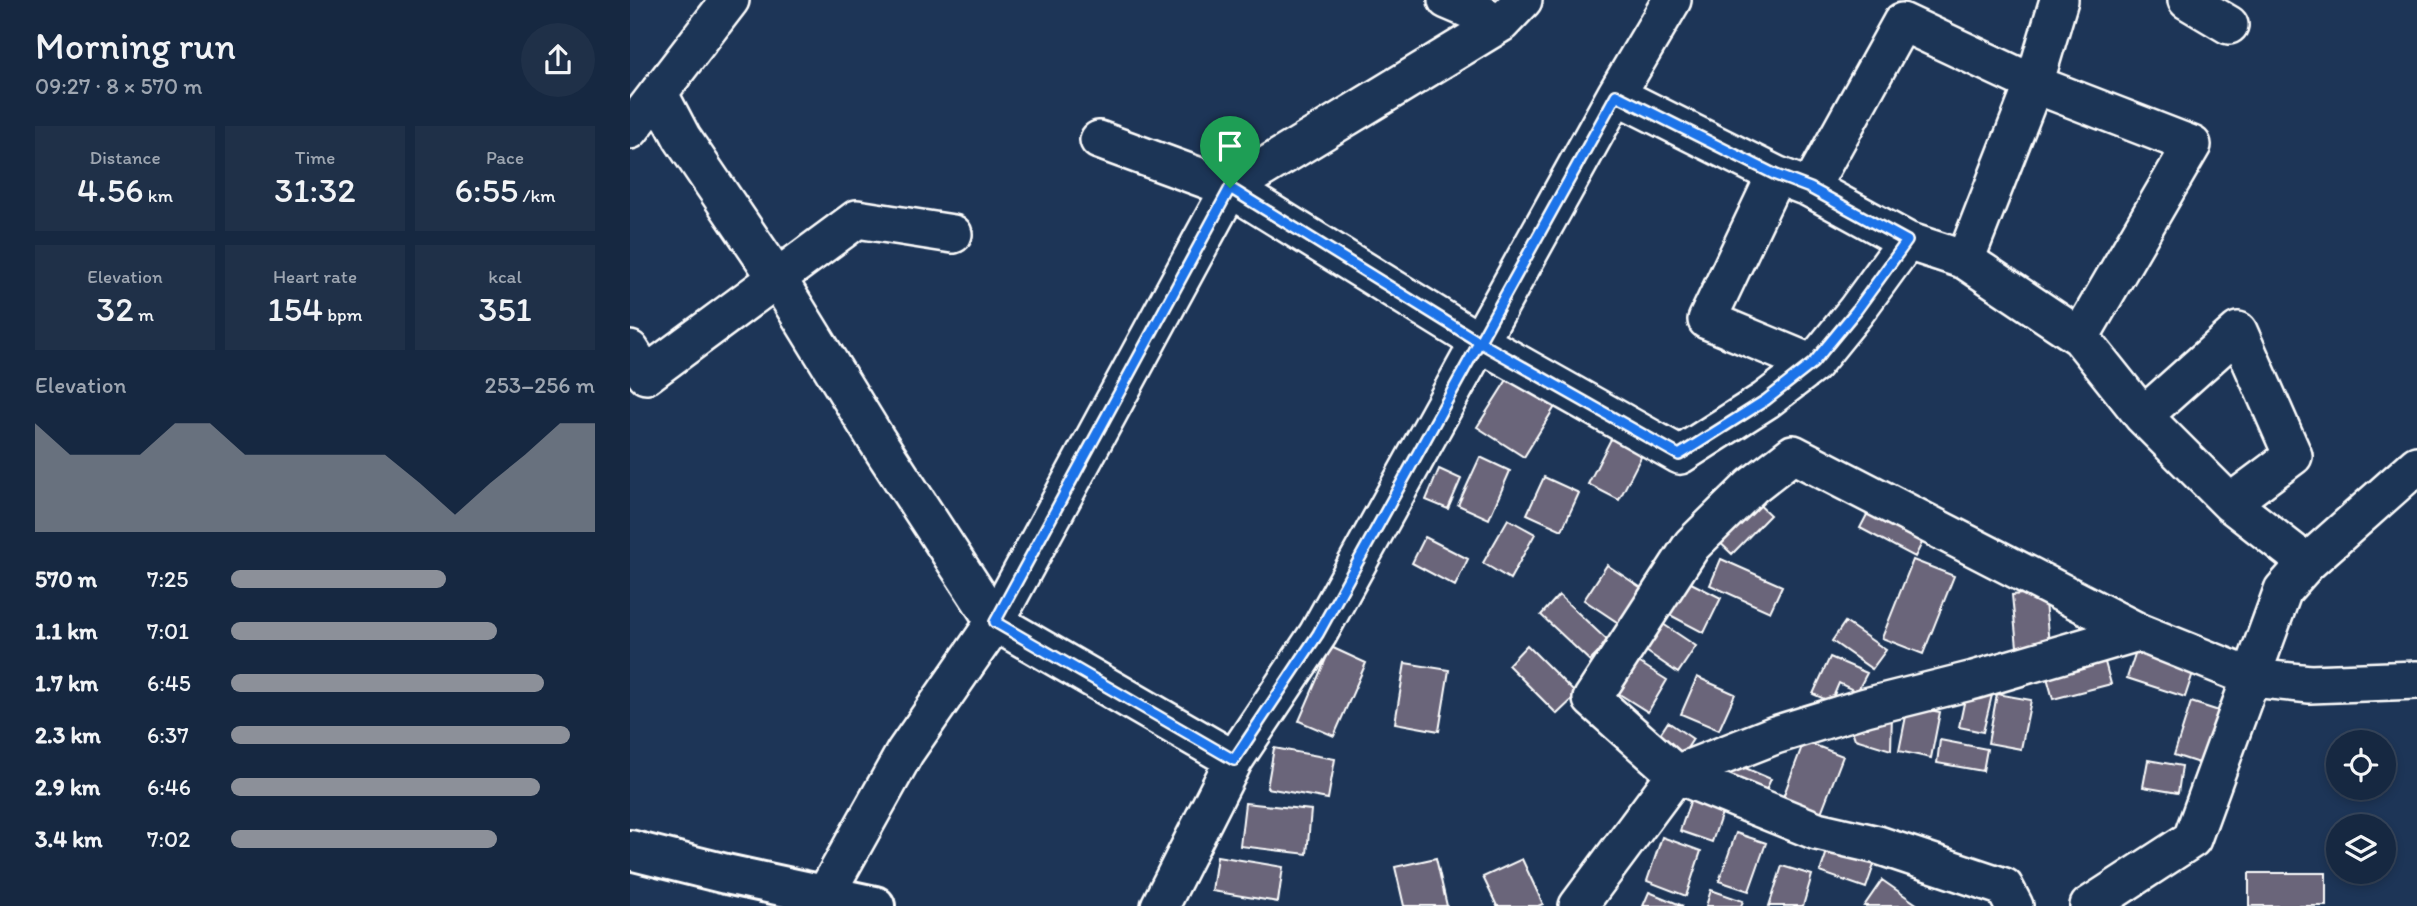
<!DOCTYPE html>
<html lang="en">
<head>
<meta charset="utf-8">
<style>
	:root { --surface:#162841; --page:#1f3048; --text:#f1f3f6; --muted:#9ea6b1; --line:#35445a; --accent:#8c9099 }
	body { margin:0; font-family:Itim,sans-serif; background:var(--page); color:var(--text); height:100vh; display:flex; flex-direction:column; font-size:26px; white-space:nowrap }
	* { box-sizing:border-box; margin:0 }
	p { font-size:23px; color:var(--muted) }
	.icon { flex:none; width:38px; height:38px; fill:none; stroke:currentColor; stroke-width:2; stroke-linecap:round; stroke-linejoin:round }
	.map { position:relative; flex:1; overflow:hidden }
	.drawer { display:flex; flex-direction:column; background:var(--surface); width:630px }
	.drawer>* { flex:none }
	.fabs { position:absolute; left:1696px; top:730px; display:grid; gap:14px }
	.fabs a { display:grid; place-items:center; width:70px; height:70px; border-radius:50%; background:var(--surface); box-shadow:0 4px 10px #0003,0 0 0 2px var(--line); font-size:35px }
	.pin { position:absolute; display:grid; place-items:center; width:60px; height:60px; color:#fff; margin:-72px -30px; border-radius:50% 50% 50% 0; rotate:-45deg; box-shadow:0 0 7px #0007 }
	.pin .icon { rotate:45deg }
	.round { display:grid; place-items:center; flex:none; width:74px; height:74px; border-radius:37px; background:var(--page) }
	.head { display:flex; align-items:center; justify-content:space-between; height:119px; padding:0 35px }
	h1 { font-size:38px; font-weight:600; line-height:52px }
	.stats { display:grid; grid-template-columns:repeat(3,1fr); gap:10px; height:119px; padding:7px 35px }
	.stats div { display:grid; align-content:center; border-radius:0px; background:var(--page); text-align:center }
	.stats b { font-size:35px; font-weight:600 }
	.stats small { font-size:19px; font-weight:400 }
	.stats p { font-size:19px }
	.chart { height:196px; padding:14px 35px }
	.chart p { display:flex; justify-content:space-between }
	.chart svg { width:100%; height:126px; margin-top:7px; fill:var(--accent); opacity:.7 }
	ul { padding:0 35px; list-style:none; font-size:23px }
	li { display:grid; grid-template-columns:112px 84px 1fr; align-items:center; height:52px }
	li i { height:18px; border-radius:9px; background:var(--accent) }
	main { display:flex; flex:1; min-height:0 }
	.map>svg:first-child { display:block }
	.building { fill:#6b657a; stroke:#fff; stroke-width:2 }
	.lines { fill:none; stroke-linecap:round; stroke-linejoin:round }
	.minor-casing { stroke:#fff; stroke-width:42 }
	.tertiary-casing { stroke:#fff; stroke-width:44 }
	.minor { stroke:#1d3557; stroke-width:37 }
	.tertiary { stroke:#1d3557; stroke-width:38 }
	.route-casing { stroke:#fff; stroke-width:14 }
	.route { stroke:#1a73e8; stroke-width:9 }
</style>
</head>
<body>
<main>
<section class="drawer">
<div class="head"><div><h1>Morning run</h1><p>09:27 · 8 × 570 m</p></div><a class="round"><svg class="icon" aria-label="share" viewBox="0 0 24 24"><path d="M12 15V3M7 8l5-5 5 5M5 13v7h14v-7"/></svg></a></div>
<div class="stats">
<div><p>Distance</p><b>4.56<small> km</small></b></div>
<div><p>Time</p><b>31:32</b></div>
<div><p>Pace</p><b>6:55<small> /km</small></b></div>
</div>
<div class="stats">
<div><p>Elevation</p><b>32<small> m</small></b></div>
<div><p>Heart rate</p><b>154<small> bpm</small></b></div>
<div><p>kcal</p><b>351</b></div>
</div>
<div class="chart"><p><span>Elevation</span>253–256 m</p>
<svg viewBox="0 0 160 44" preserveAspectRatio="none"><path d="M0 44V6L10 17L20 17L30 17L40 6L50 6L60 17L70 17L80 17L90 17L100 17L110 27L120 38L130 27L140 17L150 6L160 6V44z"/></svg>
</div>
<ul>
<li><b>570 m</b>7:25<i style="width:59%"></i></li>
<li><b>1.1 km</b>7:01<i style="width:73%"></i></li>
<li><b>1.7 km</b>6:45<i style="width:86%"></i></li>
<li><b>2.3 km</b>6:37<i style="width:93%"></i></li>
<li><b>2.9 km</b>6:46<i style="width:85%"></i></li>
<li><b>3.4 km</b>7:02<i style="width:73%"></i></li>
</ul>
</section>
<div class="map">
<svg width="1787" height="906" viewBox="0 0 1787 906">
	<rect width="100%" height="100%" fill="#1d3557"/>
	<filter id="ink" filterUnits="userSpaceOnUse"><feTurbulence type="fractalNoise" baseFrequency=".0143" numOctaves="2"/><feDisplacementMap in="SourceGraphic" scale="14" xChannelSelector="R" yChannelSelector="G"/><feConvolveMatrix kernelMatrix="1 2 1 2 8 2 1 2 1" color-interpolation-filters="sRGB"/></filter>
	<g filter="url(#ink)">
		<path class="building" d="M880,375L926,405L894,457L847,427Z
			M982,437L1013,453L989,500L958,484Z
			M850,457L880,471L859,519L828,505Z
			M809,469L831,479L818,509L796,500Z
			M914,477L949,493L932,530L897,514Z
			M1122,498L1140,515L1102,554L1084,537Z
			M1242,505L1297,533L1285,557L1230,528Z
			M878,519L905,534L880,579L853,563Z
			M795,537L838,559L825,586L782,563Z
			M1091,559L1152,586L1140,612L1080,585Z
			M1283,560L1324,576L1293,654L1252,638Z
			M977,565L1013,589L990,624L954,600Z
			M1057,581L1091,598L1074,633L1040,615Z
			M1414,592L1419,644L1387,647L1382,595Z
			M929,595L979,642L960,661L911,615Z
			M1215,622L1256,650L1242,669L1202,641Z
			M1033,624L1066,646L1048,673L1016,651Z
			M897,645L947,695L927,714L878,665Z
			M1508,645L1566,664L1555,697L1497,678Z
			M701,647L736,663L704,736L669,721Z
			M1473,655L1481,684L1423,699L1415,670Z
			M1200,657L1237,673L1227,692L1209,683L1201,702L1183,694Z
			M1002,658L1037,680L1018,712L983,690Z
			M775,663L819,670L809,731L765,723Z
			M1067,677L1105,694L1089,730L1051,714Z
			M1337,689L1362,695L1353,732L1329,727Z
			M1367,694L1401,700L1391,749L1358,743Z
			M1561,702L1598,714L1581,767L1544,755Z
			M1278,706L1310,712L1301,758L1269,751Z
			M1262,714L1261,750L1225,739L1220,724Z
			M1038,722L1063,739L1048,762L1023,745Z
			M1310,740L1357,749L1353,771L1307,763Z
			M1174,741L1213,756L1187,823L1149,808Z
			M644,748L705,759L698,799L637,788Z
			M1518,760L1552,766L1548,793L1513,787Z
			M1106,764L1141,779L1132,799L1097,784Z
			M1063,793L1095,804L1082,842L1050,831Z
			M615,803L681,810L677,854L610,846Z
			M1106,833L1136,843L1119,891L1089,881Z
			M1032,837L1071,851L1056,896L1017,881Z
			M1200,843L1246,859L1236,888L1190,872Z
			M587,856L653,867L648,902L582,891Z
			M806,858L817,906H774L765,867Z
			M892,859L913,904L908,906H867L853,877Z
			M1152,866L1182,875L1173,906H1139Z
			M1619,873H1696V906H1619Z
			M1252,880L1288,905V906H1234Z
			M1081,890L1113,901L1111,906H1076Z
			M1019,892L1053,906H1013Z"/>
		<g class="lines">
			<defs>
				<path id="minor" d="M817,0L871,23
					M1557,0L1599,25
					M29,94L52,138L147,278L246,439L365,622L275,752L195,895
					M986,95L1146,175L1180,188L1277,241L1335,260L1404,84L1429,0
					M0,130L100,0
					M469,140L600,188L849,342L1050,455L1136,400L1183,364L1226,311L1277,241
					M1146,175L1077,320L1183,364
					M1180,188L1272,22L1404,84L1562,145L1450,337
					M1335,260L1450,337L1513,416L1600,503L1677,563L1653,590L1562,839L1459,906
					M0,350L16,375L227,219L323,234
					M1513,416L1608,331L1663,456L1600,503
					M1677,563L1787,465
					M604,760L365,622L600,188L871,23L893,0
					M530,906L604,760L688,634L986,95L1042,0
					M948,906L1046,774L1145,735L1236,707L1344,680L1508,632L1623,678L1680,684L1787,680
					M1384,906L1374,887L1248,845L1187,831L1046,774L962,699L1062,545L1122,486L1163,454L1508,632"/>
				<path id="tertiary" d="M0,850L96,874L245,906"/>
			</defs>
			<use href="#minor" class="minor-casing"/>
			<use href="#tertiary" class="tertiary-casing"/>
			<use href="#minor" class="minor"/>
			<use href="#tertiary" class="tertiary"/>
		</g>
	</g>
	<g class="lines" filter="url(#ink)">
		<defs>
			<path id="route" d="M600,188L849,342L1049,455L1136,400L1183,363L1226,311L1277,241L1180,188L1146,175L986,95L688,634L604,760L365,622L600,188"/>
		</defs>
		<use href="#route" class="route-casing"/>
		<use href="#route" class="route"/>
	</g>
</svg>
<div class="fabs">
<a><svg class="icon" aria-label="locate" viewBox="0 0 24 24"><circle cx="12" cy="12" r="6"/><path d="M12 2v4M12 18v4M2 12h4M18 12h4"/></svg></a>
<a><svg class="icon" aria-label="layers" viewBox="0 0 24 24"><path d="M12 4l9 5-9 5-9-5zM3 14l9 5 9-5"/></svg></a>
</div>
<div class="pin" style="left:600px;top:188px;background:#1e9e55"><svg class="icon" aria-label="arrive" viewBox="0 0 24 24"><path d="M6 21V4h12l-3 4 3 4H6"/></svg></div>
</div>
</main>
</body>
</html>
